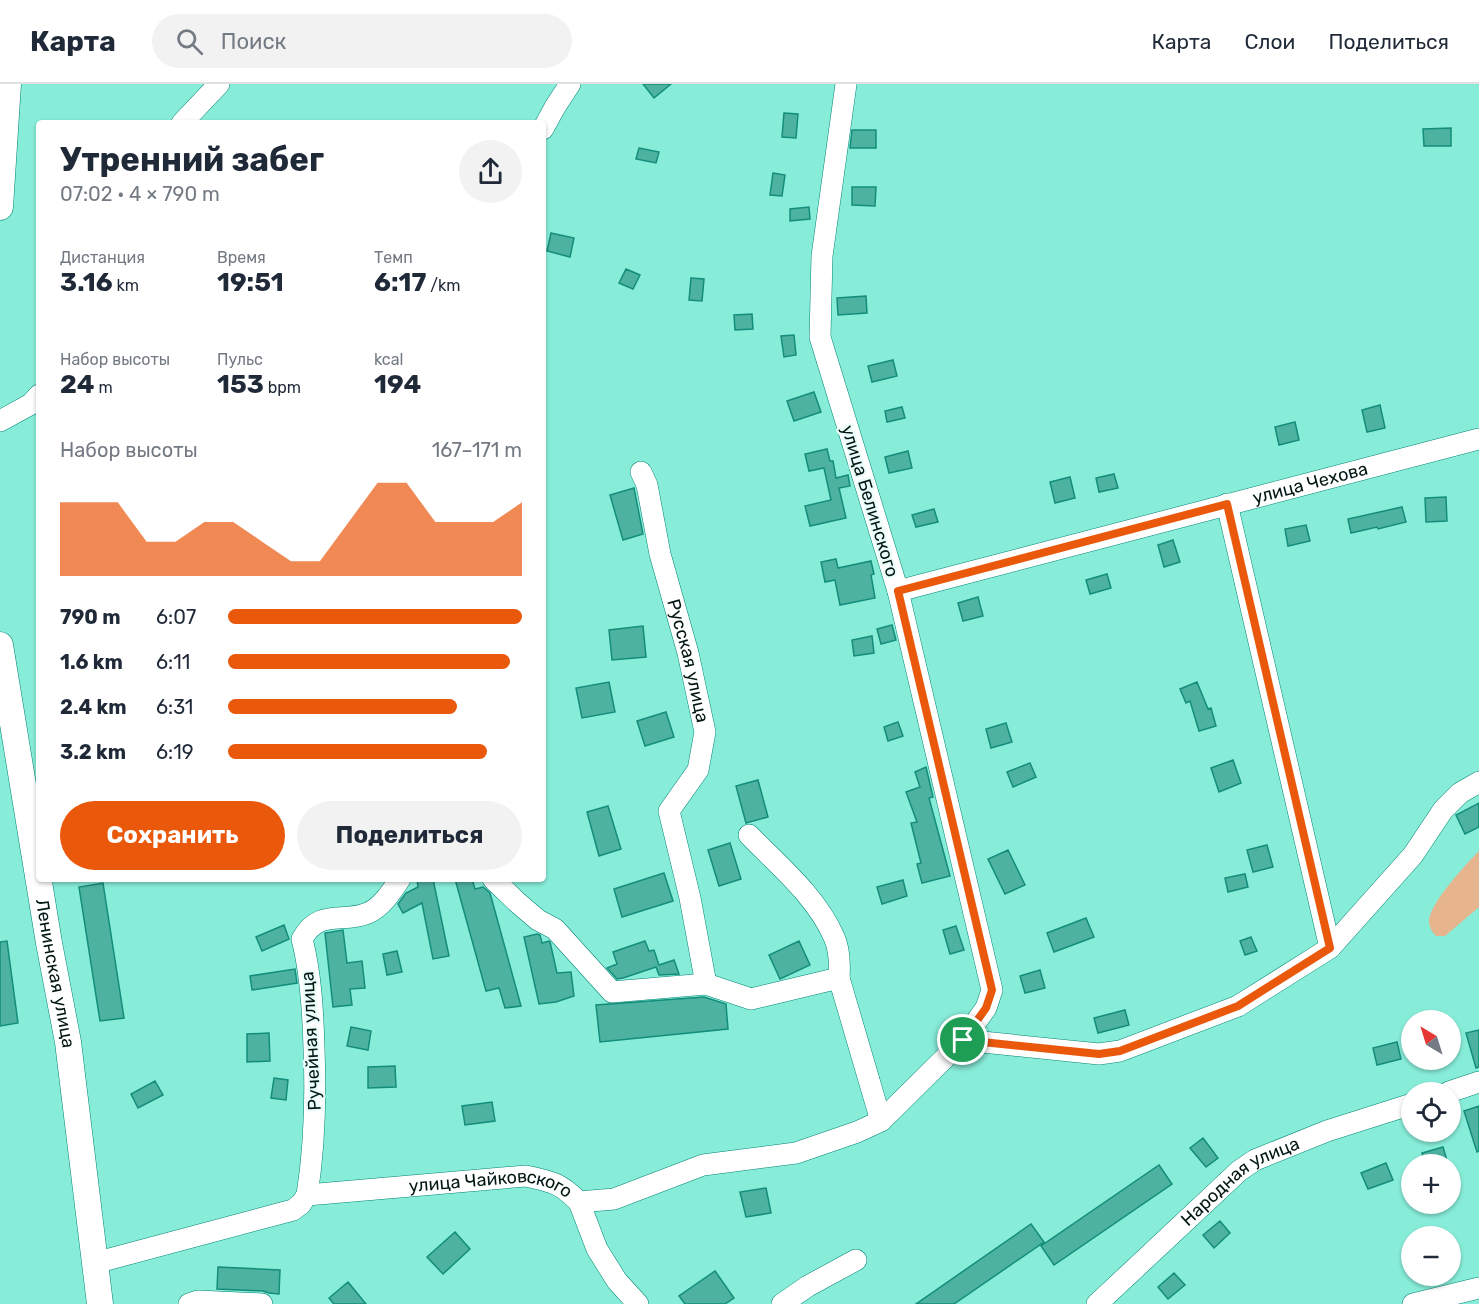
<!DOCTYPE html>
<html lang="ru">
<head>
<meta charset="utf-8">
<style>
	:root { --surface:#fff; --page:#f2f2f3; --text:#1f2937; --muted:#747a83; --line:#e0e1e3; --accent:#ea580c }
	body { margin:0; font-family:Rubik,sans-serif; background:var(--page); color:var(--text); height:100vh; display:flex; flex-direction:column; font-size:22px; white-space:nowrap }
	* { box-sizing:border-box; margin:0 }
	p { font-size:20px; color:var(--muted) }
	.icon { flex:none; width:33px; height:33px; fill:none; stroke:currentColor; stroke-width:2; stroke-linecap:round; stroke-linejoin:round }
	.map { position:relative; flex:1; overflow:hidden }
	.sheet { position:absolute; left:36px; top:36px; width:510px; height:762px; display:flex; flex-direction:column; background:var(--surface); border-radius:6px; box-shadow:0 2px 4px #0004 }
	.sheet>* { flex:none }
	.needle { width:39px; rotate:322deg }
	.controls { position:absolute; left:1401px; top:926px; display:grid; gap:12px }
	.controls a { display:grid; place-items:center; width:60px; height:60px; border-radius:50%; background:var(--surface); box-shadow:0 2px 4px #0004; font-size:30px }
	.pin { position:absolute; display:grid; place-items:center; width:51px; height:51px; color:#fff; margin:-26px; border:3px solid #fff; border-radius:50%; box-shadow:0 2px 6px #0007 }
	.round { display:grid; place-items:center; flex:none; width:63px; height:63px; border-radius:32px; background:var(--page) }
	.overview { display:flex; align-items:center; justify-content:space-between; height:102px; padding:0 24px }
	h1 { font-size:33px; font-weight:700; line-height:45px }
	.stats { display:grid; grid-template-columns:repeat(3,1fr); gap:9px; height:102px; padding:6px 24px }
	.stats div { display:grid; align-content:center }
	.stats b { font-size:26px; font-weight:700 }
	.stats small { font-size:16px; font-weight:400 }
	.stats p { font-size:16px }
	.chart { height:168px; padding:12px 24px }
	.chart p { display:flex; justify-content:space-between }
	.chart svg { width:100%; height:108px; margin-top:6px; fill:var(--accent); opacity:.7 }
	.cta { display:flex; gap:12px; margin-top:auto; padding:12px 24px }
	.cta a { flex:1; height:69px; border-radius:36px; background:var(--accent); color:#fff; font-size:24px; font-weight:700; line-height:69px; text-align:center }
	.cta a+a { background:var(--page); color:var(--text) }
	ul { padding:0 24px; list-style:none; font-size:20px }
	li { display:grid; grid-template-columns:96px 72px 1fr; align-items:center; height:45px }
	li i { height:15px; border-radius:8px; background:var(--accent) }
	header { display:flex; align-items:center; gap:36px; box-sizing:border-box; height:84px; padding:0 30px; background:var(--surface); border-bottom:2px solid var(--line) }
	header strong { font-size:28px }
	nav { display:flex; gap:33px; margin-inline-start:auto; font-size:21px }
	.search { width:420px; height:54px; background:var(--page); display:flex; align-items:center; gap:15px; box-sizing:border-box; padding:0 21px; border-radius:33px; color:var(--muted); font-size:22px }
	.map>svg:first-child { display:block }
	.green { fill:#e6b48d }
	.building { fill:#4db2a0; stroke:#148d7b; stroke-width:1.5 }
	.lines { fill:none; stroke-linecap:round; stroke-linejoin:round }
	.minor-casing { stroke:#008574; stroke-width:22 }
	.major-casing { stroke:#008574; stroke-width:27 }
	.minor { stroke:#fff; stroke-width:21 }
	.major { stroke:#fff; stroke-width:26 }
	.route-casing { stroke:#fff; stroke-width:12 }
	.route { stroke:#ea580c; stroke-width:8 }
	.labels { text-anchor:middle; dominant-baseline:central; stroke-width:4.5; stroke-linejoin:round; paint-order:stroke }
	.street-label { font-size:18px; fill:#021713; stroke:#ebfdf8 }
</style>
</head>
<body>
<header>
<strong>Карта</strong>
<div class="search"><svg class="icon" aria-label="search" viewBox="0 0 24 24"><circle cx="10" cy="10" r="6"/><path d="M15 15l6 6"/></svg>Поиск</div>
<nav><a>Карта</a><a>Слои</a><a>Поделиться</a></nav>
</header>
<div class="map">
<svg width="1479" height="1220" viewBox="0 0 1479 1220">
	<rect width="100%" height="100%" fill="#87edd9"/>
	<path class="green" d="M1479,767V823L1445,852H1436C1431,847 1429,842 1429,835C1432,817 1466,780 1479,767Z"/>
	<path class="building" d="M643,0H671L654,14Z
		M784,29L798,30L796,54L782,53Z
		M1451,44V62H1424L1423,45Z
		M852,46H876V64H850Z
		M639,64L659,68L656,79L636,75Z
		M773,89L785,91L782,112L770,111Z
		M852,103H876L875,122L852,121Z
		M809,123L810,135L790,137V125Z
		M551,149L574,154L570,173L547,167Z
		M626,185L640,191L633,205L619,199Z
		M691,194L704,195L702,217L689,216Z
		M866,212L867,229L838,231L837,214Z
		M752,230L753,245L735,246L734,231Z
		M794,251L796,271L784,273L781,252Z
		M893,276L897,292L872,298L868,282Z
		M814,308L821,328L794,337L787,317Z
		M1380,321L1385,344L1367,348L1362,326Z
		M902,323L905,334L887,338L885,327Z
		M1295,338L1299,356L1279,361L1275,343Z
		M827,365L830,377H833L836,394L848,391L850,402L839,404L846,434L810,442L805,422L831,416L824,384L809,387L805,370Z
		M908,367L912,384L889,389L885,373Z
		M1114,390L1118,404L1099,408L1096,394Z
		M1070,393L1075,414L1055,419L1050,398Z
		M634,404L643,450L623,456L610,411Z
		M1446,413L1447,437L1426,438L1425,414Z
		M1402,423L1406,438L1378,445L1377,443L1351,449L1348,435Z
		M934,425L938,438L916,443L912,431Z
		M1306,441L1310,457L1288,462L1285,445Z
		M1173,456L1180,478L1164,483L1158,461Z
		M836,475L838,484L871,477L874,490L871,491L875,514L840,521L835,496L825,498L821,478Z
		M1107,490L1111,504L1090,510L1086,496Z
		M978,513L983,532L963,537L958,519Z
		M892,541L896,556L881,560L877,545Z
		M643,542L646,573L612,576L609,546Z
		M872,552L874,569L854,572L852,556Z
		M609,598L615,628L582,634L576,604Z
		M1197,598L1208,625L1211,624L1216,642L1199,647L1190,617L1186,619L1180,605Z
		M666,628L674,653L645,662L637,637Z
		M898,638L903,652L888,657L884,643Z
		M1006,639L1012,658L991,664L986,645Z
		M1233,676L1241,699L1219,708L1211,684Z
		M1030,679L1036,693L1013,703L1007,688Z
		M926,683L933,713L929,714L950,792L922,799L917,780L921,779L911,739L917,738L906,708L920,703L915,688Z
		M758,696L768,733L746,739L736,702Z
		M1479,719V743L1465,750L1456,731Z
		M608,722L621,765L599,772L587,728Z
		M730,759L741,795L719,802L708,766Z
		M1267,761L1273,783L1253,788L1247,766Z
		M1008,766L1025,801L1005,810L988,775Z
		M664,789L673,817L622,833L614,805Z
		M1245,790L1248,803L1228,808L1225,794Z
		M417,795H433L449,872L433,875L422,819L403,829L398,820L406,809L418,803Z
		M455,795H472L475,805L483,803L490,809L521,922L505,924L499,904L486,907Z
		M903,796L907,812L882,820L877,803Z
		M103,799L124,934L100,937L79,803Z
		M1086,834L1094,853L1054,868L1047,849Z
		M284,841L289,855L262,867L256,853Z
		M956,842L964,866L950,870L943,846Z
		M343,846L347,879L362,877L365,904L350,905L352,921L333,923L325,849Z
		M537,850L540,851L542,859L549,857L550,858L557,889L571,888L574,912L556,918L539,920L524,853Z
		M1251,853L1257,867L1245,871L1240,857Z
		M7,857L18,939L0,942V858Z
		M645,857L649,867L654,866L659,881L674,876L679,890L659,891L656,883L623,894L617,895L607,884L617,880L613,868Z
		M799,857L810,881L780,895L769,871Z
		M397,867L402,888L387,891L383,870Z
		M295,885L297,899L252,906L250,892Z
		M1040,886L1045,904L1025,909L1020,892Z
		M704,913L726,920L728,945L600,958L596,921Z
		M1125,926L1129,941L1098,949L1094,934Z
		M351,943L371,947L368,966L347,962Z
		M1479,946V983L1476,984L1466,949Z
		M269,949L270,977L247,978V950Z
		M1397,958L1401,975L1377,981L1373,964Z
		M395,982L396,1003L368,1004V983Z
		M274,994L288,996L286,1016L271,1014Z
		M155,997L163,1011L138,1024L131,1010Z
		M492,1018L495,1037L465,1041L462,1022Z
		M1479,1022V1067L1477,1068L1464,1027Z
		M1203,1054L1218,1074L1206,1083L1190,1064Z
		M1443,1063L1448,1080H1425L1422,1069Z
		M1386,1079L1393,1096L1368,1105L1361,1089Z
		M1159,1081L1172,1100L1054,1181L1041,1162Z
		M766,1104L771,1129L746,1133L740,1108Z
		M1220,1137L1230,1149L1214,1164L1203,1151Z
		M1031,1140L1044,1158L954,1220H916Z
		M455,1148L470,1165L443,1190L427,1173Z
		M218,1183L280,1186L279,1210L269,1209L263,1207L217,1205Z
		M715,1187L734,1214L725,1220H685L679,1212Z
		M1174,1189L1185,1201L1168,1215L1158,1203Z
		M348,1198L366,1220H334L329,1214Z"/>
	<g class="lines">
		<defs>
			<g id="minor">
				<path d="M182,39L219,0"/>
				<path d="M543,45L555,23L570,0"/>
				<path d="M0,337L31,320L39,311"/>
				<path id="s1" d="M641,388L647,401L660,470L688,569L705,648L698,686L669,727L690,814L706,900"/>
				<path id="s2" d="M898,507L1479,355"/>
				<path d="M749,751C779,782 816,812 834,853C840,866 840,880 839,894"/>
				<path d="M493,795L518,819L538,836L555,845L612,908L706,900L751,915L839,894L881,1037"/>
				<path d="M1330,864L1413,771L1443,726L1460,709L1479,698"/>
				<path d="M963,956L1099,970L1120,967L1238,922L1330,864L1227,420"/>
				<path d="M1449,1008L1479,998"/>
				<path d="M307,1111C315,1061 316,1015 314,964C313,928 311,890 302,855C319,824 342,840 368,829C382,823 392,807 400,795"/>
				<path d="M579,1118L597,1165L617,1197L638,1220"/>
				<path id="s3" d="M95,1179L293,1126L301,1120L307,1111L526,1092C552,1098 559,1098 579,1118L614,1115L703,1081L796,1069L857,1048L881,1037L963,956L986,924L992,906L898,507L820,253L822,172L846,0"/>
				<path d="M189,1220L198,1217L262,1220"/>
				<path d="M782,1220L808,1202L856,1176"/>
				<path id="s4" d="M1097,1220L1239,1087L1255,1076L1327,1047L1412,1020"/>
				<path d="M1413,1220L1479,1204"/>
			</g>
			<g id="major">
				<path d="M0,123L8,0"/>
				<path id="s5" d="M0,561L49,859L68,958L100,1220"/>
			</g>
		</defs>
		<use href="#minor" class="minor-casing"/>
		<use href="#major" class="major-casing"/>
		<use href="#minor" class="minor"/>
		<use href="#major" class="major"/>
	</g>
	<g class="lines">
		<defs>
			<path id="route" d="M1227,420L1330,864L1238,922L1120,967L1099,970L963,956L986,924L992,906L898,507Z"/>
		</defs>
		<use href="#route" class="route-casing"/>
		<use href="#route" class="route"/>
	</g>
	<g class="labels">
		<g class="street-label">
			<text stroke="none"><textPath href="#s2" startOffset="426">улица Чехова</textPath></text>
			<text transform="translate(870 417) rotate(73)">улица Белинского</text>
			<text stroke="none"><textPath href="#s1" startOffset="195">Русская улица</textPath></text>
			<text stroke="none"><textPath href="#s5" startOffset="333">Ленинская улица</textPath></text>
			<text transform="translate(311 957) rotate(-93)">Ручейная улица</text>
			<text stroke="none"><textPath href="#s4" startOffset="190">Народная улица</textPath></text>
			<text stroke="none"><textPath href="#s3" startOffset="411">улица Чайковского</textPath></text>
		</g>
	</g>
</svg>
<div class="controls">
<a><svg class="needle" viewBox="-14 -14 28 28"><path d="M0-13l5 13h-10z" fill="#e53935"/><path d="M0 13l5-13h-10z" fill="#747a83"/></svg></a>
<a><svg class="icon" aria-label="locate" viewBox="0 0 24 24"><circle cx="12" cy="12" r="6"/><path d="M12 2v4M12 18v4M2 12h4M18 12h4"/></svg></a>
<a>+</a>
<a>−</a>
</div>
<div class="pin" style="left:963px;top:956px;background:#1e9e55"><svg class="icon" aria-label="arrive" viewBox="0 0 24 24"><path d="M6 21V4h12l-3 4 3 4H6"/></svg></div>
<section class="sheet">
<div class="overview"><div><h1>Утренний забег</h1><p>07:02 · 4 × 790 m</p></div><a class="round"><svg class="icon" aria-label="share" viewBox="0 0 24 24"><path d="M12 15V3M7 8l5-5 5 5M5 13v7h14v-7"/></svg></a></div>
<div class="stats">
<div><p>Дистанция</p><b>3.16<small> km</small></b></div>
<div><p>Время</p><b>19:51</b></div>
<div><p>Темп</p><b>6:17<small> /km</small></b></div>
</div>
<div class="stats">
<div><p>Набор высоты</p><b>24<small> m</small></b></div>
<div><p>Пульс</p><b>153<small> bpm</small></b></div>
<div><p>kcal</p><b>194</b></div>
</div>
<div class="chart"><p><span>Набор высоты</span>167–171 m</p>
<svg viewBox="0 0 160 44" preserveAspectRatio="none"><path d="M0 44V14L10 14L20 14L30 30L40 30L50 22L60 22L70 30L80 38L90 38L100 22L110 6L120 6L130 22L140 22L150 22L160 14V44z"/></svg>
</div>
<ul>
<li><b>790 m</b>6:07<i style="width:100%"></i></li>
<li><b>1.6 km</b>6:11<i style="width:96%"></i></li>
<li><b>2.4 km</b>6:31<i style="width:78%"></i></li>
<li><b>3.2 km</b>6:19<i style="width:88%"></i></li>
</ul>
<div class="cta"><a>Сохранить</a><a>Поделиться</a></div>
</section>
</div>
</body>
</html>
